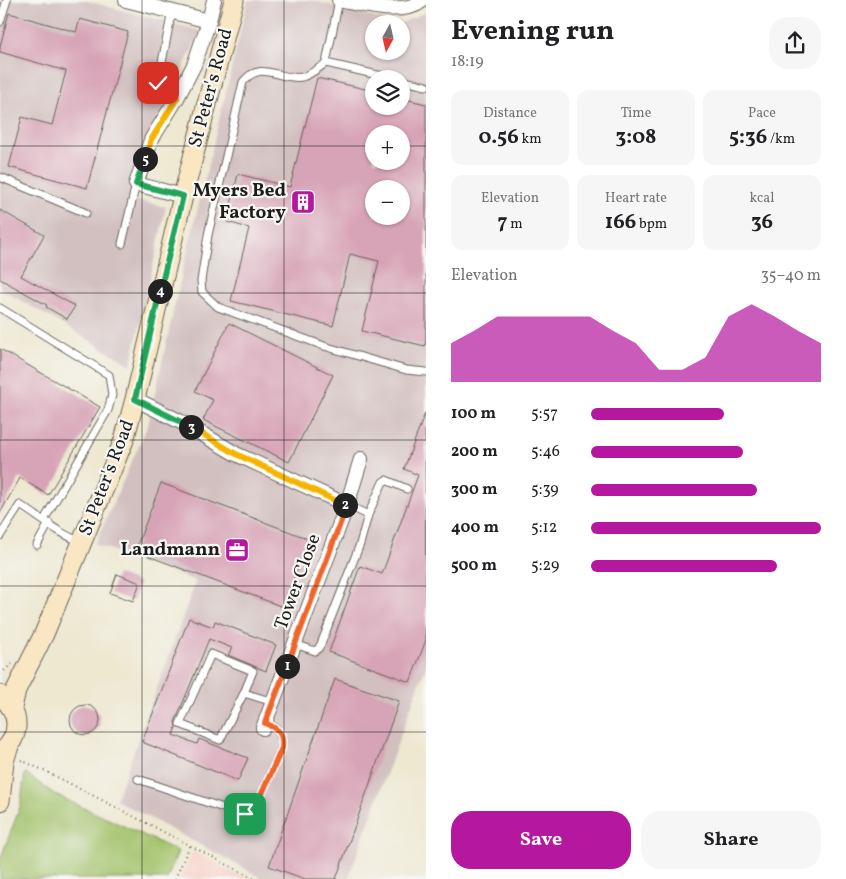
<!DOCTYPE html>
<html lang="en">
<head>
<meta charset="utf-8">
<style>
	:root { --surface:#fff; --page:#f6f6f6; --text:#202124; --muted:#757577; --accent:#b5179e }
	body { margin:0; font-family:Vollkorn,serif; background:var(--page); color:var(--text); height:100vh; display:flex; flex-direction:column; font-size:19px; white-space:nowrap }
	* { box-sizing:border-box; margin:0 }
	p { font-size:16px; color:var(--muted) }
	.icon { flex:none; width:28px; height:28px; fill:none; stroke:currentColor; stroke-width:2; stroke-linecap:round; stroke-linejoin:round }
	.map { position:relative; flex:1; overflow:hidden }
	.drawer { display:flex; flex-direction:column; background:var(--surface); width:420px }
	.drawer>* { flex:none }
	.needle { width:32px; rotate:188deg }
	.tools { position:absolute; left:365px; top:15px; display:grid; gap:10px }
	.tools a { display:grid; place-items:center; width:45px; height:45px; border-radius:50%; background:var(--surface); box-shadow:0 1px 4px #0004; font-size:25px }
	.pin { position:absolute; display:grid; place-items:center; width:42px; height:42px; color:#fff; margin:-21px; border-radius:10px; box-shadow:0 2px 8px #0006 }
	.km { position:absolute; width:25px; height:25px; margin:-12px; border-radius:50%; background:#222; color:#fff; font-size:14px; line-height:25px; text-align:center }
	.round { display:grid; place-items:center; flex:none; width:52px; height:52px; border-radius:20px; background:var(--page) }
	.overview { display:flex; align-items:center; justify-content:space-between; height:85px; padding:0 25px }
	h1 { font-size:28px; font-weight:700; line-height:38px }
	.figures { display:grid; grid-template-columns:repeat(3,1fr); gap:8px; height:85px; padding:5px 25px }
	.figures div { display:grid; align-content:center; border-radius:12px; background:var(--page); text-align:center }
	.figures b { font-size:21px; font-weight:700 }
	.figures small { font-size:14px; font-weight:400 }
	.figures p { font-size:14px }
	.chart { height:140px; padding:10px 25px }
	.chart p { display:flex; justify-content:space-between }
	.chart svg { width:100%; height:90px; margin-top:5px; fill:var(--accent); opacity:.7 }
	.primary-button { display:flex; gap:10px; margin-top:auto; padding:10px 25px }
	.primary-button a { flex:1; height:58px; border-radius:20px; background:var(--accent); color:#fff; font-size:20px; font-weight:700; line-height:58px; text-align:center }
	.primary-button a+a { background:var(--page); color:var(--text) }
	ul { padding:0 25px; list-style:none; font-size:16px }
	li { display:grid; grid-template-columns:80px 60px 1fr; align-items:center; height:38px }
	li i { height:12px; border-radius:6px; background:var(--accent) }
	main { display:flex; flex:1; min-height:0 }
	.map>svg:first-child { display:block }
	.built { fill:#f7d1c8 }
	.industrial { fill:#d2bfc0; fill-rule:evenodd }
	.green { fill:#a3c26a; stroke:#606f43 }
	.building { fill:#d7a3b6; fill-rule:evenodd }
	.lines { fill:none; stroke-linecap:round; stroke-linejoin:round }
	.lane-casing { stroke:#66635b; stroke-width:9 }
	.street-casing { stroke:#66635b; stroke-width:16 }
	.secondary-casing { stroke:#66635b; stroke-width:21 }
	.path { stroke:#66635b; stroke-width:2; stroke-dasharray:1 4; stroke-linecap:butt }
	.lane { stroke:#fff; stroke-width:7 }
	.street { stroke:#fff; stroke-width:14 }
	.secondary { stroke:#f9e7c3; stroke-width:19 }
	.split-1-casing { stroke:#fff; stroke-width:10 }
	.split-2-casing { stroke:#fff; stroke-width:10 }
	.split-3-casing { stroke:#fff; stroke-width:10 }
	.split-4-casing { stroke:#fff; stroke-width:10 }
	.split-5-casing { stroke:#fff; stroke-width:10 }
	.split-6-casing { stroke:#fff; stroke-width:10 }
	.split-1 { stroke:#f0652b; stroke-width:6 }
	.split-2 { stroke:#f0652b; stroke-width:6 }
	.split-3 { stroke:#f5b400; stroke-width:6 }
	.split-4 { stroke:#22a559; stroke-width:6 }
	.split-5 { stroke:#22a559; stroke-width:6 }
	.split-6 { stroke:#f5b400; stroke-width:6 }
	.grid { fill:none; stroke:#1c1c1c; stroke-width:1; stroke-opacity:0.55 }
	.labels { text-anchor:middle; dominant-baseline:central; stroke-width:4.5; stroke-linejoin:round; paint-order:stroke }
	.street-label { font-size:19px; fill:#1c1c1c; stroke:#f6f6f2 }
	.poi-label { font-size:19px; font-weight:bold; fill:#1c1c1c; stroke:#f6f6f2; text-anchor:end }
</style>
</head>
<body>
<main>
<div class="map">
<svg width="426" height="879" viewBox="0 0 426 879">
	<rect width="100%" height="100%" fill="#f6f6f2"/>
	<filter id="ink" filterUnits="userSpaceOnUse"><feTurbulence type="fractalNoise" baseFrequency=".02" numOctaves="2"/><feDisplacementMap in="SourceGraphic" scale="10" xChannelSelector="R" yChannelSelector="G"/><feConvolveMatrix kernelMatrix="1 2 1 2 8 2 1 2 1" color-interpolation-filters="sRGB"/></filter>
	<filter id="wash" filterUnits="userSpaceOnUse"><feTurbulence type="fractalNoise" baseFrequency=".0096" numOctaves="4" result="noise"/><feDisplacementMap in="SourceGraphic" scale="20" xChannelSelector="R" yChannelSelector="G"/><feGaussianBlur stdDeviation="1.12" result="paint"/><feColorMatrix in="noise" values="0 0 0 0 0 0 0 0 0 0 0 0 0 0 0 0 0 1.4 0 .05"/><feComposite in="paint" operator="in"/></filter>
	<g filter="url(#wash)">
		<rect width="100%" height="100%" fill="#eee8d1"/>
		<path class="built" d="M193,852L248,879H180Z"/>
		<path class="industrial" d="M0,0H83L201,31L149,137L130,199L166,207L131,365L0,288Z
			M248,0H311L399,24H374V51H401V24H399L426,12V666L348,879H264L116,800L196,581L95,544L148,425L179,286ZM374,79H401V106H374ZM374,134H401V161H374ZM374,189H401V216H374Z"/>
		<path class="green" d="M25,773L56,795L178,851L167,879H0V860L20,807Z"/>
		<g id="blocks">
			<path class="building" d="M9,13L76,32L80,19L128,32L87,188L9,167L22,117L52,125L66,71L0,52V46Z
				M317,78L374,91V106H401V98L426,104V340L425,346L362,331L379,261L350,254L333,326L231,301L249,228L227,222L238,174L290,187ZM374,134H401V161H374ZM374,189H401V216H374Z
				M0,210L44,235L21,276L75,306L67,319L46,307L47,305L0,279Z
				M229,323L333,375L289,462L203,420L213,400L195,391Z
				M0,349L100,407L48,495L20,478L0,513Z
				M425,413L426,640L410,682L329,652L360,566L382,574L418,475L404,469Z
				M161,483L309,539L283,607L135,551Z
				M117,574L140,583L133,601L110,593Z
				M189,618L213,627L215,621L276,645L266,671L228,655L232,648L209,639L175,722L176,727L173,735L197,744L199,739L248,758L238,781L142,742Z
				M335,679L399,701L336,879H305L269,866Z
				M70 720a15 15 0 1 1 30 0a15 15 0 1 1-30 0Z"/>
		</g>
	</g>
	<g filter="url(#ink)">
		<use href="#blocks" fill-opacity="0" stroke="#66635b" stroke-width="1"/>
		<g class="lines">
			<defs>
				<path id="lane" d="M339,0L326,63C319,68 310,75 302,77C279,81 261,59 243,82L208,235L201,281L202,292L218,307L324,346L406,370L426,372
					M172,11L158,83C159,92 169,94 177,98
					M0,22L7,0
					M326,63L395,79
					M401,80L426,86
					M0,177L86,213
					M122,244L136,184
					M0,308L109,375L112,395L108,410L44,520
					M347,505L368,515L383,482L386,480L407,489
					M0,536L20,505C41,518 59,534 82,542
					M37,545L49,523
					M295,644L315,651L318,649L321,644L360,544L368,515
					M244,693L253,671L211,654L180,724L220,740L244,693L273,702
					M138,779L235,812C245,814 250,814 257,805L282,748L283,740L276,728L265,723"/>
				<path id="street" d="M126,0L209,21
					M339,0C362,4 404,17 423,0
					M183,196L136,184L151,140L177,98L194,65L209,21L214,0
					M135,399L185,424L236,454L347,505
					M263,728L347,505L361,459"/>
				<path id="secondary" d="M0,695C21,713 22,736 0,754
					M12,708L16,690L44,634L124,440L135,399L183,196L234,0
					M0,801L4,761L9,746"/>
			</defs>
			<use href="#lane" class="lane-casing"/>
			<use href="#street" class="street-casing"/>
			<use href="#secondary" class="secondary-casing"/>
			<path class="path" d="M0,674L12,664
				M21,760L55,776L255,879
				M175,879L190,845"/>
			<use href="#lane" class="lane"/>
			<use href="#street" class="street"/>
			<use href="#secondary" class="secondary"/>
		</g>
	</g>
	<g class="lines" filter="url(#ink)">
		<defs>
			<path id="split-1" d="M245,814L252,812L257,805L282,748C284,733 278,729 265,723L287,666"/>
			<path id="split-2" d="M287,666L347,505H345"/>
			<path id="split-3" d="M191,427L236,454L345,505"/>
			<path id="split-4" d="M160,291L135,399L191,427"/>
			<path id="split-5" d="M145,159L136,184L183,196L160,291"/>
			<path id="split-6" d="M145,159L151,140L177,98C169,94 159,92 158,83"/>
		</defs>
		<use href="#split-1" class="split-1-casing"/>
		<use href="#split-2" class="split-2-casing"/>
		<use href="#split-3" class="split-3-casing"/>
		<use href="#split-4" class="split-4-casing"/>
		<use href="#split-5" class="split-5-casing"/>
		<use href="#split-6" class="split-6-casing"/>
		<use href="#split-1" class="split-1"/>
		<use href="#split-2" class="split-2"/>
		<use href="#split-3" class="split-3"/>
		<use href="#split-4" class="split-4"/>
		<use href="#split-5" class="split-5"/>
		<use href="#split-6" class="split-6"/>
	</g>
	<path class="grid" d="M142,0V879M284,0V879M0,146H374M401,146H426M0,293H426M0,440H426M0,586H426M0,732H426"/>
	<defs>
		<symbol id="building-square" viewBox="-11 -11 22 22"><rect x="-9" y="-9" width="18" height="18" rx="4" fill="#b5179e" stroke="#f6f6f2"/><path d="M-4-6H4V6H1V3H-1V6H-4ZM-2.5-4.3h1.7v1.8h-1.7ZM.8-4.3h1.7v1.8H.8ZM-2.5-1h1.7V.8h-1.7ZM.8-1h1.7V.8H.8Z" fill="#fff"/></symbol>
		<symbol id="office-square" viewBox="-11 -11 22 22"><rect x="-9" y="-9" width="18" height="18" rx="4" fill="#b5179e" stroke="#f6f6f2"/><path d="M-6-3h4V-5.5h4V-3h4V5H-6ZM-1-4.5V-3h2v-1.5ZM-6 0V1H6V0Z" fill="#fff"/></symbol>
	</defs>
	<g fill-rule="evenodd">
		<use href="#building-square" x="289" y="188" width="28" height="28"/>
		<use href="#office-square" x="223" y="536" width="28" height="28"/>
	</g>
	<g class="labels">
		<g class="street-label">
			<text transform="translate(211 88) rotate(-75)">St Peter's Road</text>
			<text transform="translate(107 478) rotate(-69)">St Peter's Road</text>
			<text transform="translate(298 582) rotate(-70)">Tower Close</text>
		</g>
		<g class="poi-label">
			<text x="286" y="191">Myers Bed<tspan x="286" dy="22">Factory</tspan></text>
			<text x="220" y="550">Landmann</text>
		</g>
	</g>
</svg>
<div class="tools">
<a><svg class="needle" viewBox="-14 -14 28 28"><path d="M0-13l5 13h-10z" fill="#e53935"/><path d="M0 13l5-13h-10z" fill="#757577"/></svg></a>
<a><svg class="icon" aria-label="layers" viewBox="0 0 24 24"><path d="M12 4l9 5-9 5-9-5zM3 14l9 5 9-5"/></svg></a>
<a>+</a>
<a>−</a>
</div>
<div class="pin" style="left:245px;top:814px;background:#1e9e55"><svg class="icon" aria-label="arrive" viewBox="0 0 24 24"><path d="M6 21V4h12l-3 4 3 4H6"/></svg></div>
<div class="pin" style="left:158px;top:83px;background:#d93025"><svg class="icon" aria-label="check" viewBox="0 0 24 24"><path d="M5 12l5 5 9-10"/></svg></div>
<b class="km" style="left:287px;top:666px">1</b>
<b class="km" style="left:345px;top:505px">2</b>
<b class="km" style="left:191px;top:427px">3</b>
<b class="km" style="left:160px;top:291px">4</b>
<b class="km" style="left:145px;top:159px">5</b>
</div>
<section class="drawer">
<div class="overview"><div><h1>Evening run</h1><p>18:19</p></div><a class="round"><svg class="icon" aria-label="share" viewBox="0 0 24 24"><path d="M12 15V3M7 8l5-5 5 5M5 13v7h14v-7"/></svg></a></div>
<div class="figures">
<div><p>Distance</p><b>0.56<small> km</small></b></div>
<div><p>Time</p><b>3:08</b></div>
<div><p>Pace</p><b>5:36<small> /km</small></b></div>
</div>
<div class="figures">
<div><p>Elevation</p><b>7<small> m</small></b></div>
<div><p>Heart rate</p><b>166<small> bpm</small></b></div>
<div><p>kcal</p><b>36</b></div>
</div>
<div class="chart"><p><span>Elevation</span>35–40 m</p>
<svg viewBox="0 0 160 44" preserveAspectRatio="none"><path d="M0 44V25L10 19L20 12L30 12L40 12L50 12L60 12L70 19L80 25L90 38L100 38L110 32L120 12L130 6L140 12L150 19L160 25V44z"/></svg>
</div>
<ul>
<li><b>100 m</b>5:57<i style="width:58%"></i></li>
<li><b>200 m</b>5:46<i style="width:66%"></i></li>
<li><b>300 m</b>5:39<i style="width:72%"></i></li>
<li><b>400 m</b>5:12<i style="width:100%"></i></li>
<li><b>500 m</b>5:29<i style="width:81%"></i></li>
</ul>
<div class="primary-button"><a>Save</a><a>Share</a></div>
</section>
</main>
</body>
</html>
